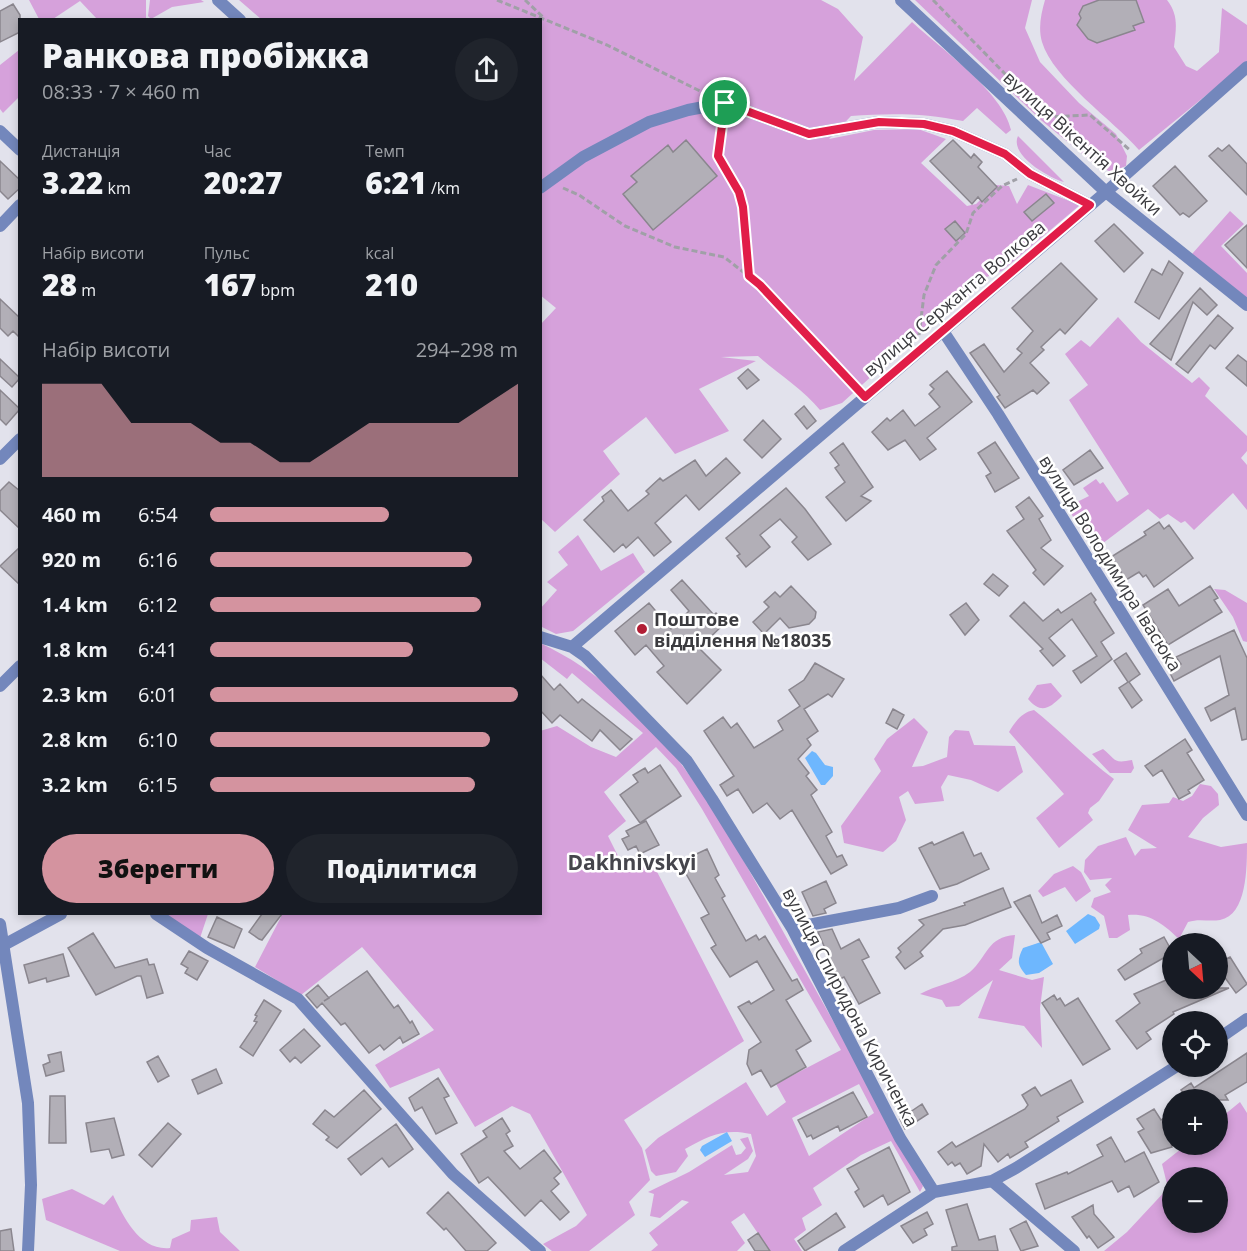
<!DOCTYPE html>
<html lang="uk">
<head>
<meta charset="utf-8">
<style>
	:root { --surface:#171b24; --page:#20242c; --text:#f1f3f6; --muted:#9ea1a6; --accent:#d4939f }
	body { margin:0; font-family:"Open Sans",sans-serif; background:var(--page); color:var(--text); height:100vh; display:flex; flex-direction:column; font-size:22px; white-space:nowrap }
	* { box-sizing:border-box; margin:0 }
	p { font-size:20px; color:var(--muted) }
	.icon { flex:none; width:33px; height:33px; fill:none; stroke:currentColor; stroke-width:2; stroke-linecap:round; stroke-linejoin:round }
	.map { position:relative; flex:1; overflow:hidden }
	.sheet { position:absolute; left:18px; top:18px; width:524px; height:897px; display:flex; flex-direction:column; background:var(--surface); border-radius:0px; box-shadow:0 3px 9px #0003 }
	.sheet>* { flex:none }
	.needle { width:39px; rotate:154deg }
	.tools { position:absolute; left:1162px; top:933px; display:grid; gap:12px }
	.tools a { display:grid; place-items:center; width:66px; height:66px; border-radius:50%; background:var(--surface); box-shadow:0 3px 9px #0003; font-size:30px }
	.pin { position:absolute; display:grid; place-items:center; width:51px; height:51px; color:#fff; margin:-26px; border:3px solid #fff; border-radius:50%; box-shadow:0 2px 6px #0007 }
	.round { display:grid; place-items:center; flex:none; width:63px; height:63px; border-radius:32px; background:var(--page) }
	.overview { display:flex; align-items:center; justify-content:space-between; height:102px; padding:0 24px }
	h1 { font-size:33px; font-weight:800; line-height:45px }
	.figures { display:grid; grid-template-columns:repeat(3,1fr); gap:9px; height:102px; padding:6px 24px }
	.figures div { display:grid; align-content:center }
	.figures b { font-size:30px; font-weight:800 }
	.figures small { font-size:16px; font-weight:400 }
	.figures p { font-size:16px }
	.chart { height:168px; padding:12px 24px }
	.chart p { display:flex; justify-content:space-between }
	.chart svg { width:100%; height:108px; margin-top:6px; fill:var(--accent); opacity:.7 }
	.action { display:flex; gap:12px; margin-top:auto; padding:12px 24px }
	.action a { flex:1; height:69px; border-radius:36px; background:var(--accent); color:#111; font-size:24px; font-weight:800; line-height:69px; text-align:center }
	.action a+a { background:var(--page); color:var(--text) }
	ul { padding:0 24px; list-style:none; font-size:20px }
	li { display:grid; grid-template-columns:96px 72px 1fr; align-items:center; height:45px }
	li i { height:15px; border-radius:8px; background:var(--accent) }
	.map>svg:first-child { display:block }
	.green { fill:#d6a1db; fill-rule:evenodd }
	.water { fill:#6eb7fe }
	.building { fill:#b2afb7; stroke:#8a868e; stroke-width:1.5 }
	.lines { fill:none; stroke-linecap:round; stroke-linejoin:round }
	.path { stroke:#a0a0a7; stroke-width:3; stroke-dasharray:6 3; stroke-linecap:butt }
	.street { stroke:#7387bc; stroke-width:12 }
	.route-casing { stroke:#fff; stroke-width:12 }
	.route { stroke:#e11d48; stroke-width:8 }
	.poi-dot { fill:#b11e35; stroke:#fff; stroke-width:2 }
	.labels { text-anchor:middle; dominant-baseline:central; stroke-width:5; stroke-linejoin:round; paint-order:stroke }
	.street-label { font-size:18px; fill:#3b3b3f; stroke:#fff }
	.poi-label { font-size:18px; font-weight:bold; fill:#3b3b3f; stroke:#fff; text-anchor:start }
	.quarter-label { font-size:21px; font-weight:bold; fill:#45454c; stroke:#fff }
</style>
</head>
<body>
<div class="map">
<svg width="1247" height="1251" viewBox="0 0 1247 1251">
	<rect width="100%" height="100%" fill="#e2e2ec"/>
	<path class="green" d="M29,0H146V19H97L80,1L53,19H39Z
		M150,0H201L204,2L172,7L151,19L148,16Z
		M239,0H821L838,9L863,37L854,81L912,22C941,49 1003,92 1011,130L1006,134L977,108L963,121C925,113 889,113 851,116L829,139L874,130L918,129L946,139L921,163L967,206L976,204L996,185L1009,186L1017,204L1028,185L1080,205L1002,271L984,278L973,292L906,345L842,403L820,410C804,390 777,373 758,356L721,357L756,361L699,389L729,431L675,454L646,417L603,451L620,474L555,532L540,518V325L556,308L540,295V20L261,19Z
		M915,0H1032L1025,28L1040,62L1079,103L1116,134L1127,156L1126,166L1111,172L1096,165L1042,121Z
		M1045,0H1167C1179,15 1176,29 1174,47L1186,66L1197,71L1219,52L1222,8L1247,25V62L1139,150C1113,120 1053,79 1042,42C1038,28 1041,14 1045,0Z
		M19,50V97L3,113L0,109V65Z
		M1018,136L1064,182C1049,178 1009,155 1018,136Z
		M1230,211L1244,224L1221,246L1247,273V298L1192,254Z
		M1118,317L1141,342L1192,383L1199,377L1210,388L1205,396L1247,436V451L1241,458L1247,465V510L1233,493L1194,530L1185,521L1181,523L1168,514L1160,519L1148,509L1094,550L1067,507L1089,496L1083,488L1096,479L1100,484L1103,482L1117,502L1129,494L1069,400L1088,385L1065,354L1081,340L1090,347Z
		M578,535L601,571L633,553L645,572L573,631L556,634L540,626V609L557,590L547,582L568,565L558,552Z
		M1214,589L1225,590L1247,603V642L1243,641L1233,617Z
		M540,643C663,700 727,831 790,944C835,1024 880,1105 923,1186L920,1192L891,1141L861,1155L813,1188L822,1205L802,1218L806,1230L794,1239L802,1251H770L744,1213L731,1222L745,1243L737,1251H651L658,1245L649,1233L689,1202L682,1200L660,1218L650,1216L654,1194L648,1192L689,1172L732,1145L736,1155L741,1154L746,1148L740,1139L748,1137L753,1151L748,1159L724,1175L748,1172L756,1156L751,1134C724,1128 708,1136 685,1149L688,1156L676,1172L656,1176L651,1171L645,1150L658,1138L746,1082L767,1116L786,1102L776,1084L841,1050L702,809L676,768L656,747L604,792L626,821L608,836L623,866L651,860L744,1041L624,1120L642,1148L650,1180L629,1202L635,1215L589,1251H552L543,1244L576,1226L587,1215L530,1114L512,1106L475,1127L439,1068L390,1088L375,1065L434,1030L362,947L301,995L255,967L281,917L279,914H540V731L557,726L591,747L616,757L643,733L572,673L567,679L540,658ZM859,1084L874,1113L809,1156L792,1118Z
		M1051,683L1062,696C1049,709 1041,714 1028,699L1037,685Z
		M1034,710C1062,732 1085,758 1114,779L1099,801L1090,808L1088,813L1093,820L1059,848L1036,818L1064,794L1009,732C1015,722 1022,712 1034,710Z
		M914,718L928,732L912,767L923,766L947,757L949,737L955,730L969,731L974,745L1015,746L1023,772L998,792L971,780L948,775L941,787L944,801L915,804L908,791L899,797L906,820L896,841L883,852L844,843L841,826L881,771L874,759L887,739Z
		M1103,749C1116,759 1112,764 1132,760L1134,768L1131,773H1110L1092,754Z
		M1200,784L1211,786L1218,794L1219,805L1203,818L1188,837L1221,847L1247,843C1247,868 1247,915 1220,920C1208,922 1200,918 1188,922L1179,939C1163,924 1150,913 1128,915L1130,930L1117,938H1109L1104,916L1091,907L1094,898L1111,892L1105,885L1112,878L1090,880L1084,872L1085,860L1098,846L1126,837L1135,856L1141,849L1157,848L1128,830L1142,805L1169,803L1173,797L1183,801L1192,796Z
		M1073,866L1081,872L1091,891L1076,902L1065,887L1043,897L1038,891L1054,874Z
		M165,914H208L200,938Z
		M1015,935L1012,958L999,970L1032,980L1044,977L1040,1008L1042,1048L1024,1026L978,1018L993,980L959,1006L946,1007L942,1000L920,994C936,985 956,983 970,972C988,956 987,937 1015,935Z
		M1240,1102L1247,1113V1251H1104L1127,1232L1168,1188L1162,1164L1186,1145L1218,1144V1120ZM1173,1178H1218V1222H1173Z
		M72,1189L104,1205L113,1195C124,1218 140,1251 170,1248L172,1239L190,1231L191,1220L217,1217L220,1232L240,1251H120L46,1220L42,1199Z"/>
	<path class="water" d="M812,751L816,753L825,765L833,767V776L825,785H821L805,758Z
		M1088,914L1095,917L1100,925L1099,929L1075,944L1066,931Z
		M1041,942L1053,964L1039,973L1026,975C1017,965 1017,960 1023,948Z
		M727,1132L732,1141L705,1157L700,1150L702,1146Z"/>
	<path class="building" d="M1099,0H1136L1144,22L1133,26L1135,30L1097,43L1088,39L1077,25L1081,18L1079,14L1083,6Z
		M13,4L20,15V32L0,42V11Z
		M686,140L717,176L653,230L623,194L637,182L631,176L668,145L673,152Z
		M953,140L971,158L974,154L982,162L978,167L997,187L982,202L978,197L972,204L930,161Z
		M1229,145L1247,164V195L1209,156L1218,148L1222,151Z
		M0,161L20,180V188L8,199L0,191Z
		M1175,166L1207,201L1189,217L1183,213L1180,215L1153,186Z
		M1046,194L1054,203L1032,221L1024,212Z
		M955,221L965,233L956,241L945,229Z
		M1114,224L1143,253L1124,272L1095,241Z
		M1247,225V268L1225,245Z
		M1169,261L1183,273L1159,319L1135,302L1152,269L1162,275Z
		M1061,263L1097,299L1065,334L1060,329L1041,347L1044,350L1030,363L1049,383L1037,394L1033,390L1005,408L997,397L1000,395L970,353L984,344L1004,372L1022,353L1017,349L1033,331L1012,308Z
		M1200,288L1217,305L1207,315L1193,302L1171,360L1150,344Z
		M0,299L20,318V338L13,331L8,336L0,328Z
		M1218,315L1233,328L1215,349L1210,345L1188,373L1176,364Z
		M1238,355L1247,362V386L1226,368Z
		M0,359L20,378L12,387L0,376Z
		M748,369L759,380L747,389L738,378Z
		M947,371L972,402L927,438L936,449L920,460L905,440L888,450L872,432L887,418L890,421L903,410L915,426L940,407L929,394L934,389L930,385Z
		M0,390L20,409L6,425L0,419Z
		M804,406L816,421L807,429L795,414Z
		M763,420L781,439L762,458L744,440Z
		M995,442L1019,478L995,492L986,476L991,473L978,453Z
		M843,443L873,487L861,496L871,501L846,521L826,497L845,482L835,468L839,465L830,453Z
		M1090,450L1103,468L1074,485L1063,470Z
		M726,458L740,473L699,510L686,495L655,523L671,542L654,556L638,537L626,548L623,544L614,552L584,520L604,501L602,497L611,490L628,511L649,494L646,491L660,478L663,481L695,460L706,476Z
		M9,482L20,491V529L0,510V491Z
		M786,488L805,509L831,544L808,560L792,542L797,537L780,519L760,535L770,547L746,567L737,556L740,554L726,538Z
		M1029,497L1043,516L1039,519L1051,540L1041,548L1063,566L1044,585L1033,573L1036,570L1007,531L1024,519L1016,507Z
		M1159,522L1164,529L1169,525L1193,558L1154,587L1146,575L1143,577L1139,572L1126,580L1111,557L1146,535L1144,532Z
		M20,547V585L0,566Z
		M993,574L1008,586L999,596L984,584Z
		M682,580L714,615L716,613L726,622L699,648L721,670L687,704L657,672L664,666L646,645L635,655L615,631L649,603L671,629L689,611L671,590Z
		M791,586L816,612L815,618L809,624L789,628L780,618L764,634L753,622L769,607L764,602L775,592L780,597Z
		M1210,586L1218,598L1214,600L1222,612L1168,645L1143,605L1168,589L1179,606Z
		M1091,593L1096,600L1094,602L1114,633L1101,642L1112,659L1081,683L1073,671L1097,656L1072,619L1049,638L1065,656L1053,666L1040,651L1043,649L1010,616L1024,602L1043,621L1058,609L1061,613Z
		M966,603L979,620L965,635L950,615Z
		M1234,630L1247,658V739L1242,740L1235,708L1211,721L1205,708L1229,695L1220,656L1174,681L1169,671L1181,664L1176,657Z
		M1126,653L1140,674L1129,682L1142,700L1132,708L1119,688L1128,682L1114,661Z
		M815,663L844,679L832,697L828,694L804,709L818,731L807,739L811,745L798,759L809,773L806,776L817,790L811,795L832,832L826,836L837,857L842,855L847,865L831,874L792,810L780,819L767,803L753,813L738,789L727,796L720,785L734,776L704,731L723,717L731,728L737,723L754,748L783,730L778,721L800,706L789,690L804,680Z
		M540,674L554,690L560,684L578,703L582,699L632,739L620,750L600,730L592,741L560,715L552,723L540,710Z
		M893,709L904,715L897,729L886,723Z
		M1185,739L1192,750L1187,753L1204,780L1188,790L1190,793L1179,799L1162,770L1153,776L1145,766Z
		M660,765L681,796L640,823L620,795L638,782L633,775L645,768L648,773Z
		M646,821L659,845L640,854L636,846L628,850L622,839L629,836L626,831Z
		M963,832L974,856L981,853L989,869L957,884L940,889L919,848L932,842L934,845Z
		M707,849L719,875L715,878L725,896L722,898L746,941L756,935L759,940L765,936L792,981L797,979L803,990L786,1000L811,1041L796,1050L806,1067L771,1087L761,1070L752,1075L747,1064L749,1050L761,1042L738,1007L749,1001L751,1004L774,990L757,961L730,977L711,948L716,945L701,918L709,914L685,872L692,868L688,858Z
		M826,881L836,903L824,909L826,913L813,916L802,892Z
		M1003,888L1011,907L965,925L943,929L920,952L923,956L905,969L896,957L901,952L898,948L924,925L919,920L965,905L964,903Z
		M1030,895L1042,923L1057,915L1062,926L1047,933L1050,939L1041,943L1014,902Z
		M262,914H282L262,940L259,939L249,932Z
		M217,917L242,929L234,948L208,937Z
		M832,929L841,949L859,939L869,957L862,960L880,993L859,1004L844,977L840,979L833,967L818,932Z
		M93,933L115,968L147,959L149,965L154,964L163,993L147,998L141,976H137L96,995L68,948Z
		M1164,937L1169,946L1167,956L1125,980L1118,970L1142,953L1140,949Z
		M189,951L208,961L197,980L185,973L188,968L181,964Z
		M63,954L69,976L47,982L46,978L29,983L24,965Z
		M1230,957L1247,984L1236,993L1218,968V963Z
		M367,971L394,1008L398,1005L410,1023L412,1021L419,1034L403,1043L400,1037L384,1050L380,1045L369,1053L345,1023L341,1025L322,1003L317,1008L306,995L318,985L329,998L324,1001Z
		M1173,977V988H1229L1173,1012L1174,1014L1146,1032L1151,1039L1137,1049L1116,1021L1140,1003L1134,994Z
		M1054,995L1057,1000L1060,998L1065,1006L1078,998L1110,1049L1083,1065L1042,1003Z
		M264,1000L281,1011L253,1056L240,1047L257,1022L254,1021L257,1016L255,1015Z
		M304,1029L320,1046L301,1063L295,1057L290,1062L280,1050Z
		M61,1052L64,1071L46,1076L43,1065L50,1062L48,1055Z
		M1247,1053V1082L1225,1095L1228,1100H1175L1184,1094L1181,1090L1191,1083L1194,1088Z
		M158,1056L169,1076L158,1082L147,1062Z
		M216,1069L222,1083L198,1094L192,1080Z
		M438,1078L449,1096L444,1098L457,1123L436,1134L422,1107L415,1111L409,1098Z
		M1071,1080L1083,1102L1057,1117L1059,1121L1025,1142L1028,1147L1010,1158L1008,1154L998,1162L984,1144L981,1166L967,1174L960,1163L955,1166L952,1162L948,1165L938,1152L952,1142L956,1147L1025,1109L1028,1105L1022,1095L1035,1087L1041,1096Z
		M364,1090L381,1109L337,1148L326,1140L329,1137L313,1124L325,1110L334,1117Z
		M853,1092L867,1117L840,1131L838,1126L813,1139L811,1135L807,1137L798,1120Z
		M50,1096H65L66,1143H49Z
		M922,1104L928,1114L905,1129L900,1119Z
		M1154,1109L1161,1120L1164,1118L1172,1147L1151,1153L1138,1132L1144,1129L1137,1119Z
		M114,1118L124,1155L112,1158L109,1149L91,1152L86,1123Z
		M502,1118L510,1131L506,1134L513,1146L504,1151L520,1169L544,1150L561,1172L554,1178L559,1184L551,1191L569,1212L560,1220L541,1200L525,1216L488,1177L479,1183L461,1154L487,1137L483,1131Z
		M168,1123L181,1134L152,1167L139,1155Z
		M396,1124L413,1149L389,1167L382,1158L361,1175L348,1159Z
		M1111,1137L1125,1162L1144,1152L1159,1182L1134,1197L1129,1186L1118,1192L1112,1181L1045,1209L1036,1184L1067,1172L1068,1174L1103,1156L1097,1145Z
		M889,1147L910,1192L888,1205L883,1195L864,1207L855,1192L859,1189L847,1169Z
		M448,1192L496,1243L487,1251H466L446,1228L444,1230L427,1213Z
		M967,1204L979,1240L995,1236L998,1251H952V1247L957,1246L946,1210Z
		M1093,1205L1094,1214L1114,1237L1098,1248L1089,1236L1087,1238L1072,1217Z
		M927,1212L933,1224L924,1229L927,1235L913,1243L901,1226Z
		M836,1213L845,1227L805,1251L798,1241Z
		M1026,1221L1038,1246L1021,1251L1010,1229Z
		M11,1229L14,1251H0V1231Z
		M758,1233L770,1251H755L748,1240Z"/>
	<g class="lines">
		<path class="path" d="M497,0L607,45L704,93
			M525,0L544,18
			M933,0L1047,117L1090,115L1131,151
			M724,116L718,156L739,192L743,206L749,276
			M563,188L579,195L625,226L675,247L724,257L760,285L858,389
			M919,335L924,295L936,265L966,234L973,213L1002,186L1017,179"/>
		<path class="street" d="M218,0L240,20
			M901,0L1106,192L1247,305
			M0,131L20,150
			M540,188L583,157L649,122L688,110L725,103L809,134L879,122L924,124L953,131L1005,154L1030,174L1090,205
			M0,226L20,205
			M943,331L998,414L1247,815
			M0,459L20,439
			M540,637L572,647L585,656L687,761L712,799L792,928L900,1138L934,1192
			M572,647L1106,192L1247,67
			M0,686L20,666
			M156,914L207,948L298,999L453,1174L540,1251
			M0,924L28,1103L31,1185L28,1251
			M792,928L899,908L932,896
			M0,947L61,914
			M1218,1039L1247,1019
			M992,1181L1074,1251
			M844,1251L934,1192L992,1181L1016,1168L1177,1066"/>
	</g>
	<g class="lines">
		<defs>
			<path id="route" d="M725,103L809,134L879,122L924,124L953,131L1005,154L1030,174L1090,205L865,397L760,285L749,276L743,207L739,192L718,156Z"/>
		</defs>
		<use href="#route" class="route-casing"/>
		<use href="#route" class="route"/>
	</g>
	<circle class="poi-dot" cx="642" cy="629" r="6"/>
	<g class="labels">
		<g class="street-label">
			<text transform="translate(1083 143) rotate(42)">вулиця Вікентія Хвойки</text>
			<text transform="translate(954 298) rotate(-40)">вулиця Сержанта Волкова</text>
			<text transform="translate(1111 563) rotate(58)">вулиця Володимира Івасюка</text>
			<text transform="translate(851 1007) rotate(62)">вулиця Спиридона Кириченка</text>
		</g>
		<g class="poi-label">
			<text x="654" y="619">Поштове<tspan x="654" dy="21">відділення №18035</tspan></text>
		</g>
		<g class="quarter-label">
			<text x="632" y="862">Dakhnivskyi</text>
		</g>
	</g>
</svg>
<div class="tools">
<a><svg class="needle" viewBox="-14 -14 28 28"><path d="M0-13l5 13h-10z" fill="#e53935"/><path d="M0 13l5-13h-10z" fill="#9ea1a6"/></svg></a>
<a><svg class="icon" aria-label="locate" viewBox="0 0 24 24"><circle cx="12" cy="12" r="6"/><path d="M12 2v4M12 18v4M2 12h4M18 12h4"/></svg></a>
<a>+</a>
<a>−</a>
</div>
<div class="pin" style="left:725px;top:103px;background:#1e9e55"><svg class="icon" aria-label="arrive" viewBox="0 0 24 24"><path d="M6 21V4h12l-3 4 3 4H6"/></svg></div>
<section class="sheet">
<div class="overview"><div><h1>Ранкова пробіжка</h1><p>08:33 · 7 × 460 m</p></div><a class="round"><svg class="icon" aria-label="share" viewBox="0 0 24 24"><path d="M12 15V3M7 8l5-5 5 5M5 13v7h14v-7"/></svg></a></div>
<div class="figures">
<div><p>Дистанція</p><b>3.22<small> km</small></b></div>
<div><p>Час</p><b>20:27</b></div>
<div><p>Темп</p><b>6:21<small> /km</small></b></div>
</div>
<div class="figures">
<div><p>Набір висоти</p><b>28<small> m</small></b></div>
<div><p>Пульс</p><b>167<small> bpm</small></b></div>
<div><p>kcal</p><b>210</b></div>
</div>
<div class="chart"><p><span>Набір висоти</span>294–298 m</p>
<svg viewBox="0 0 160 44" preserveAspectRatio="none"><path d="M0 44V6L10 6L20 6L30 22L40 22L50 22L60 30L70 30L80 38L90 38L100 30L110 22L120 22L130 22L140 22L150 14L160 6V44z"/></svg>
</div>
<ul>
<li><b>460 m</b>6:54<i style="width:58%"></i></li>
<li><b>920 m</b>6:16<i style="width:85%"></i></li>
<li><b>1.4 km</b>6:12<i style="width:88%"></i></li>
<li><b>1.8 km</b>6:41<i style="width:66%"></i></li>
<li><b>2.3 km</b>6:01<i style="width:100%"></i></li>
<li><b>2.8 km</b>6:10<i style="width:91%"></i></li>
<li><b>3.2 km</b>6:15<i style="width:86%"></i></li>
</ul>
<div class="action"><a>Зберегти</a><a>Поділитися</a></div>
</section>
</div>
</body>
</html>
